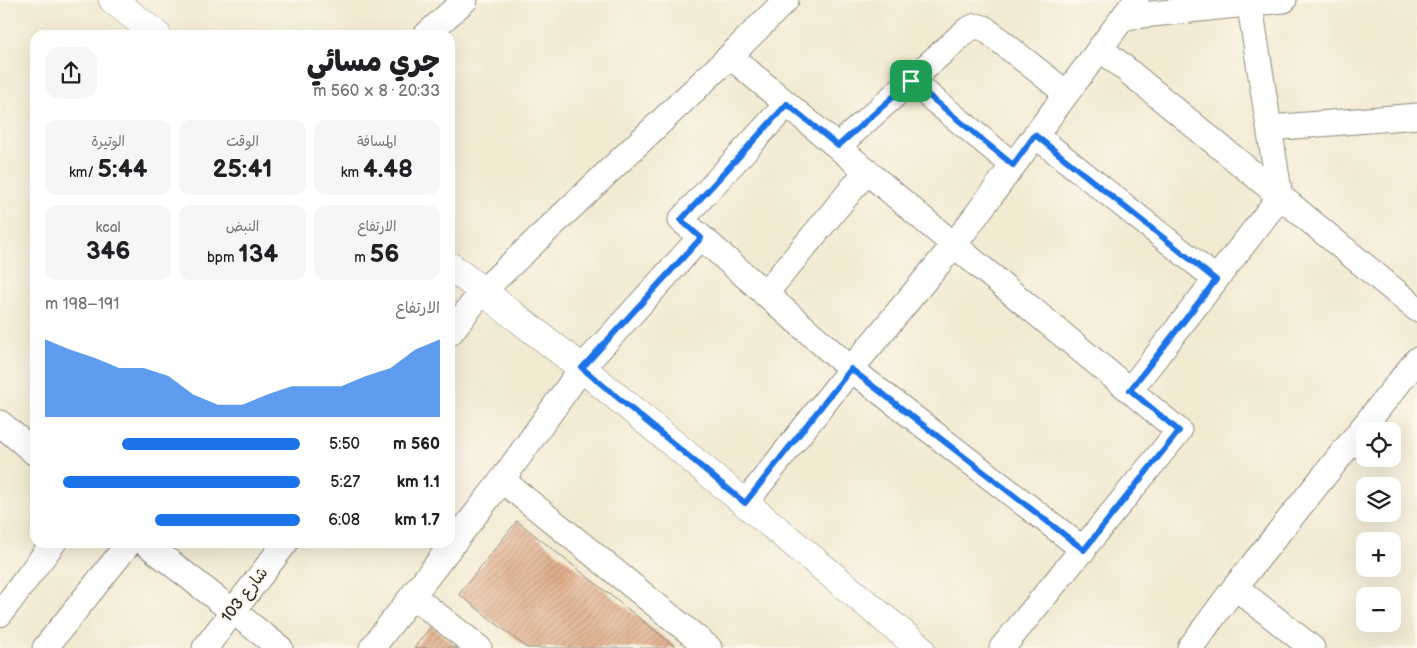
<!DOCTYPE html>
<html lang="ar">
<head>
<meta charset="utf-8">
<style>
	:root { --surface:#fff; --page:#f6f6f6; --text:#202124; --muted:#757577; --accent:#1a73e8 }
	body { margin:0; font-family:"Balsamiq Sans","Playpen Sans Arabic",sans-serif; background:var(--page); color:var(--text); direction:rtl; height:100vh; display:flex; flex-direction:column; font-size:19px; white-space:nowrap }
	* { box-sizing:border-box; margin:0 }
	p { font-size:16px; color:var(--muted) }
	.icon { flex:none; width:28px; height:28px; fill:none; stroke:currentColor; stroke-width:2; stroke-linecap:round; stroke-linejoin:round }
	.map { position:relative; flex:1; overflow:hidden; direction:ltr }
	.panel { position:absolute; left:30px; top:30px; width:425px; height:518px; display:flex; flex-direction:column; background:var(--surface); border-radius:15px; box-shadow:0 5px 20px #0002; direction:rtl }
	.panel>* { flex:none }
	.buttons { position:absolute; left:1356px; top:422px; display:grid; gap:10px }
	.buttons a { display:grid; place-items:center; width:45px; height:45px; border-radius:10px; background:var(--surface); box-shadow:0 5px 20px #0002; font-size:25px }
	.pin { position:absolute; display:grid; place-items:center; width:42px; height:42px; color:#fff; margin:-21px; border-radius:10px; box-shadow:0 2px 8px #0006 }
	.round { display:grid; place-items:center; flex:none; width:52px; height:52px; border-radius:15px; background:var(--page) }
	.summary { display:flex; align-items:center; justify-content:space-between; height:85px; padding:0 15px }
	h1 { font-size:28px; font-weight:800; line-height:38px }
	.metrics { display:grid; grid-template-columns:repeat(3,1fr); gap:8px; height:85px; padding:5px 15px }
	.metrics div { display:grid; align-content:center; border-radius:12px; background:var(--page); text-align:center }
	.metrics b { font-size:25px; font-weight:800 }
	.metrics small { font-size:14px; font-weight:400 }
	.metrics p { font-size:14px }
	.chart { height:140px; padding:10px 15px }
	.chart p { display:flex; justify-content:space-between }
	.chart svg { width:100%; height:90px; margin-top:5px; fill:var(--accent); opacity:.7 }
	ul { padding:0 15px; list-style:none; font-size:16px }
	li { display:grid; grid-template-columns:80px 60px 1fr; align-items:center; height:38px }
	li i { height:12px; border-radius:6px; background:var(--accent) }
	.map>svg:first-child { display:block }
	.building { fill:url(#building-hatch) }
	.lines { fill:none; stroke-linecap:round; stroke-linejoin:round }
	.minor-casing { stroke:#8e8a7e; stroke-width:27 }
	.primary-casing { stroke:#8e8a7e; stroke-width:29 }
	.minor { stroke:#fff; stroke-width:25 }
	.primary { stroke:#fff; stroke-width:28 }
	.route-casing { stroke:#fff; stroke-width:10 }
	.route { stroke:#1a73e8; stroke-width:6 }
	.labels { text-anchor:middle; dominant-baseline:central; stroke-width:4.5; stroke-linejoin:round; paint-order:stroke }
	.street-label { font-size:16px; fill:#2b2b2b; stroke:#fbf7ec }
</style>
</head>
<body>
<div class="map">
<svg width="1417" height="648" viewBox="0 0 1417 648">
	<defs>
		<pattern id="building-hatch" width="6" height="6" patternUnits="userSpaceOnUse" patternTransform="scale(1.25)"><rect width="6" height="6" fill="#e2b08d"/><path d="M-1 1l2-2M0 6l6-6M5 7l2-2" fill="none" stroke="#b78f73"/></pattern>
	</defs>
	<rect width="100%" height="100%" fill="#fbf7ec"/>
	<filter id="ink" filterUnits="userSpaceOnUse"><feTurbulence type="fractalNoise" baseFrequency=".02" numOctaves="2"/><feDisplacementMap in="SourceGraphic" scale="10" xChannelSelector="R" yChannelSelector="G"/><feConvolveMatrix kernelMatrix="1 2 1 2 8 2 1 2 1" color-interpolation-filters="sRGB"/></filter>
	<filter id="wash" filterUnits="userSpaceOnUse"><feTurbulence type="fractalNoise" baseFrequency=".0096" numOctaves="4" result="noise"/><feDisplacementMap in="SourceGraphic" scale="20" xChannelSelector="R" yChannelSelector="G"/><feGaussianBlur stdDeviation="1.12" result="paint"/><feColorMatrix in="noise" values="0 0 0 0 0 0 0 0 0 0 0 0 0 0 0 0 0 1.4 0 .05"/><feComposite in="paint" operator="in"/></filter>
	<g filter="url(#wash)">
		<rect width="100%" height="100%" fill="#f2ead1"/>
		<g id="blocks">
			<path class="building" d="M517,521L677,648H527L459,594Z
				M431,626L459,648H414Z"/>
		</g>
	</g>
	<g filter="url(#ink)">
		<use href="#blocks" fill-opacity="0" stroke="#8e8a7e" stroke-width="1"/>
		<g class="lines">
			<defs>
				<path id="minor" d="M1124,17L1284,0
					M426,35L465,0
					M1100,48L1417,309
					M730,56L954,245L1179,431L1002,648
					M911,81L1013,165
					M1270,128L1417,116
					M1035,135L1216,279
					M838,146L967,30L976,26L984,28L1066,93
					M701,237L681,220L787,104
					M765,294L867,171
					M450,333L482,292L730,56L786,0
					M1130,390L1280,197L1249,0
					M0,423L35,453
					M502,480L709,648
					M745,503L851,369L954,245L1136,0
					M144,542L280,648
					M1235,587L1312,648
					M413,596L479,648
					M0,614L54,542
					M45,648L130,542
					M205,648L286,542
					M372,648L502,480L582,368L701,237L851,369L1084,550
					M1190,648L1235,587L1417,360"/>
				<path id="primary" d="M113,0L157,35
					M450,266L582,368L920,648"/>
			</defs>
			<use href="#minor" class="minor-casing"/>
			<use href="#primary" class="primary-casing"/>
			<use href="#minor" class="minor"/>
			<use href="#primary" class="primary"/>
		</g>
	</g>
	<g class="lines" filter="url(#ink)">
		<defs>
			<path id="route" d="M911,81L1013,165L1035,135L1216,280L1130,390L1179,431L1084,550L851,369L745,503L582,368L701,238L681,220L787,104L838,146Z"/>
		</defs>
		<use href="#route" class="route-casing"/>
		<use href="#route" class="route"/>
	</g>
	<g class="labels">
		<g class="street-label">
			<text transform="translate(245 595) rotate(-52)">شارع 103</text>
		</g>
	</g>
</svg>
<div class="buttons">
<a><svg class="icon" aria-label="locate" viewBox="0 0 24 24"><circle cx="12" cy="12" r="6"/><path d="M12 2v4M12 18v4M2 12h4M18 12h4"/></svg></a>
<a><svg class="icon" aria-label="layers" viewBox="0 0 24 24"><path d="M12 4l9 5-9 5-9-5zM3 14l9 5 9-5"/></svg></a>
<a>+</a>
<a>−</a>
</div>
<div class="pin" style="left:911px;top:81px;background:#1e9e55"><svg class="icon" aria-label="arrive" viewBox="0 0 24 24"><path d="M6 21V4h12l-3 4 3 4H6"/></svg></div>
<section class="panel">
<div class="summary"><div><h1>جري مسائي</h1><p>20:33 · 8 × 560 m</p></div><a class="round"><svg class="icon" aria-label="share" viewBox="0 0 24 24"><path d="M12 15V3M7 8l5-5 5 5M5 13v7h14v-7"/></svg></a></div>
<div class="metrics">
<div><p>المسافة</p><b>4.48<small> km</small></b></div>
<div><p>الوقت</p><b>25:41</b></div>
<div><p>الوتيرة</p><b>5:44<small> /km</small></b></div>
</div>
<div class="metrics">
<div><p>الارتفاع</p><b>56<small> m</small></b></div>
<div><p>النبض</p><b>134<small> bpm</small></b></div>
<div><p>kcal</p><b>346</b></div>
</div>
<div class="chart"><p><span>الارتفاع</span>191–198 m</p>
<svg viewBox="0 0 160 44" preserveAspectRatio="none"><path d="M0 44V6L10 11L20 15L30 20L40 20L50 24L60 33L70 38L80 38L90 33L100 29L110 29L120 29L130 24L140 20L150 11L160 6V44z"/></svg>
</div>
<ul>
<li><b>560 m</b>5:50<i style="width:70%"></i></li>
<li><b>1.1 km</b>5:27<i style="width:93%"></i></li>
<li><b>1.7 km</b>6:08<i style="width:57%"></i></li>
</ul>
</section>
</div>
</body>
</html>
